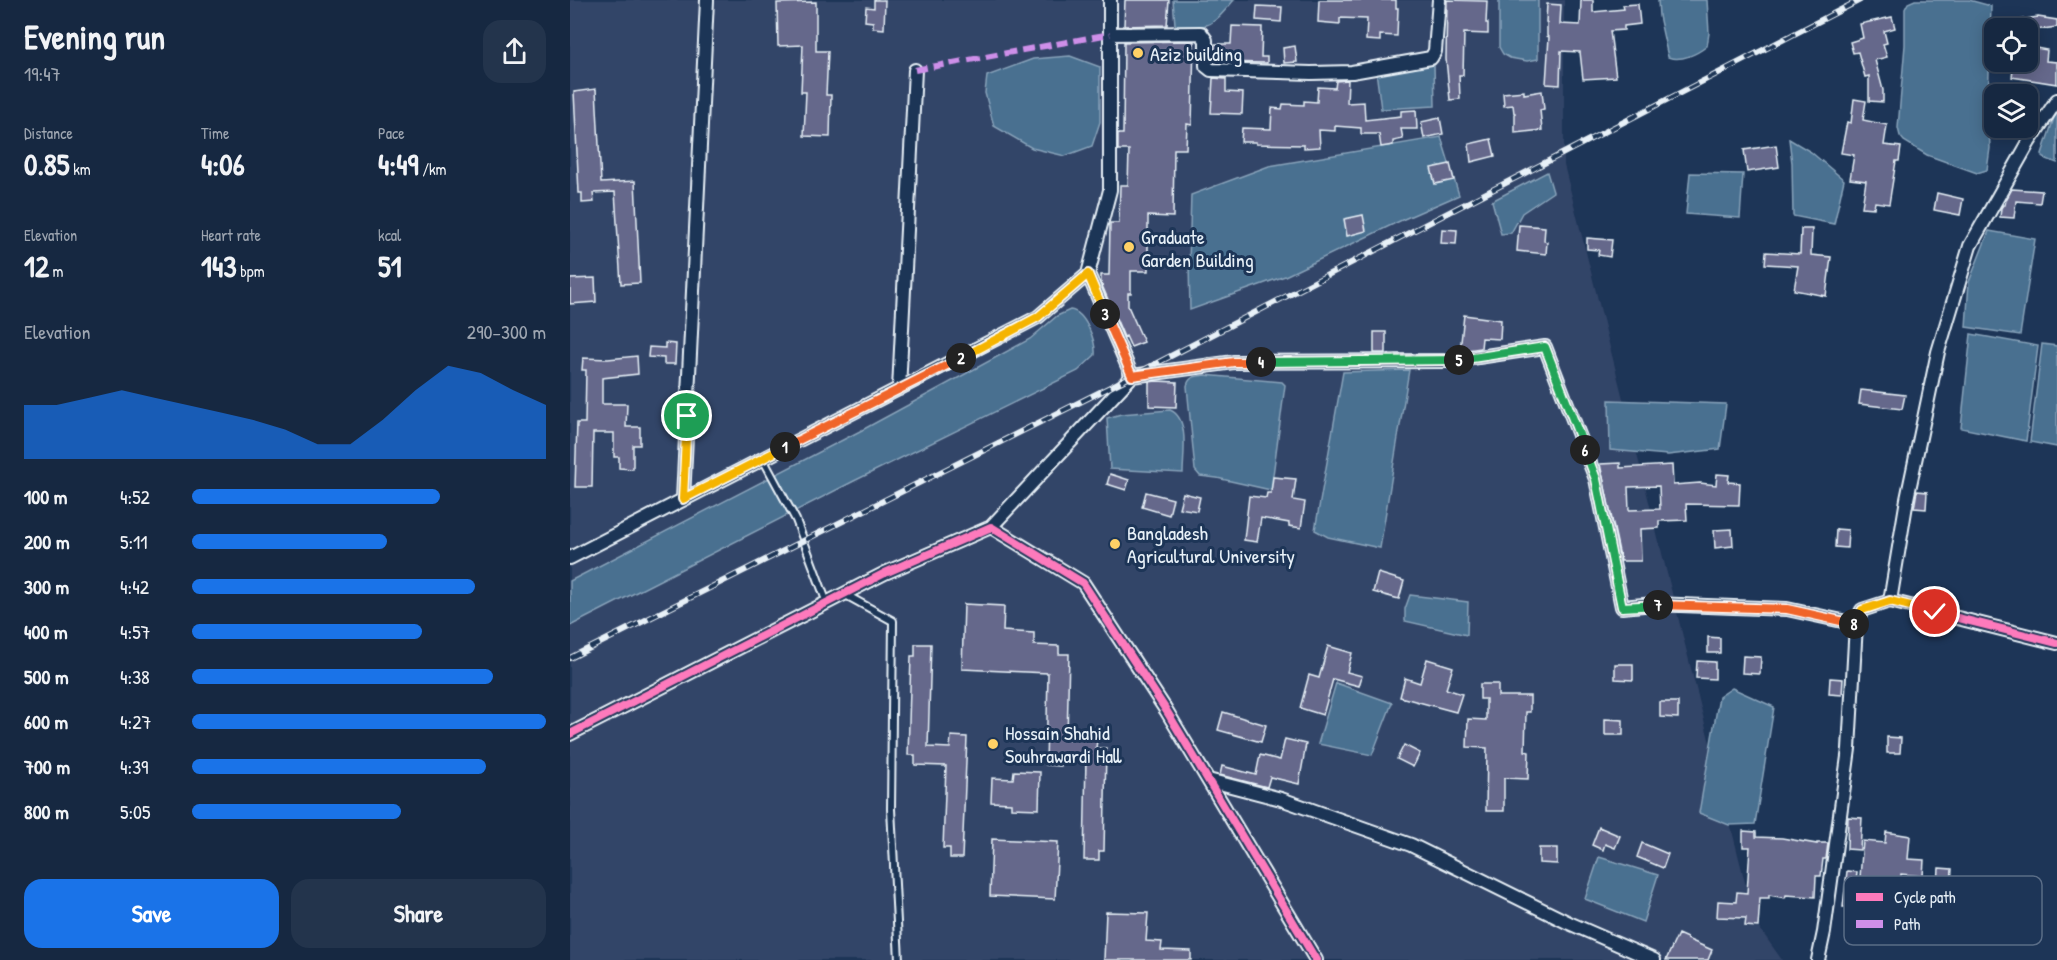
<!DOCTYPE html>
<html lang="en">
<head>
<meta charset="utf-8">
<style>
	:root { --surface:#162841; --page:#23344c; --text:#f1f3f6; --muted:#9ea6b1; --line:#35445a; --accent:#1a73e8 }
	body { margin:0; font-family:"Patrick Hand",sans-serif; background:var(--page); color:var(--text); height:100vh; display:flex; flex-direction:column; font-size:22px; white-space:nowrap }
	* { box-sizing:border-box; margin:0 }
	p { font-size:20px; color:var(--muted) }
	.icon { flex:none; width:33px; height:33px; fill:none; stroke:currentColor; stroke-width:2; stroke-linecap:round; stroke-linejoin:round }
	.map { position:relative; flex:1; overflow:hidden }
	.sheet { display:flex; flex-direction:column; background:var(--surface); width:570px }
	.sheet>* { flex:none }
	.controls { position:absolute; left:1414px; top:18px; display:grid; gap:12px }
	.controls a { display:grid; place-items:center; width:54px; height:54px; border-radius:12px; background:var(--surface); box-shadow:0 3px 15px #0003,0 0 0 2px var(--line); font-size:30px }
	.pin { position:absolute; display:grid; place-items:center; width:51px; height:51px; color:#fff; margin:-26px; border:3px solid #fff; border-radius:50%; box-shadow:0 2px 6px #0007 }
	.km { position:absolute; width:30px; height:30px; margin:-15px; border-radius:50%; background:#222; color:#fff; font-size:16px; line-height:30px; text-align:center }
	.round { display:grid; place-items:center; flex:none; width:63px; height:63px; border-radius:18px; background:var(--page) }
	.head { display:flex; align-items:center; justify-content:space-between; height:102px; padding:0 24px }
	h1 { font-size:33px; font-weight:700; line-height:45px }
	.figures { display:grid; grid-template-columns:repeat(3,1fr); gap:9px; height:102px; padding:6px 24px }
	.figures div { display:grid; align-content:center }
	.figures b { font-size:30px; font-weight:700 }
	.figures small { font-size:16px; font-weight:400 }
	.figures p { font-size:16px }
	.chart { height:168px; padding:12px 24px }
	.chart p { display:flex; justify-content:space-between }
	.chart svg { width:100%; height:108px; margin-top:6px; fill:var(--accent); opacity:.7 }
	.cta { display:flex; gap:12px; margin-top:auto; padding:12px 24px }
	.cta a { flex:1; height:69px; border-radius:18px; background:var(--accent); color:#fff; font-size:24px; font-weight:700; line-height:69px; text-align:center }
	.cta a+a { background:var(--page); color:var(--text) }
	ul { padding:0 24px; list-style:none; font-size:20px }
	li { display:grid; grid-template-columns:96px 72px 1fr; align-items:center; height:45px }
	li i { height:15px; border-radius:8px; background:var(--accent) }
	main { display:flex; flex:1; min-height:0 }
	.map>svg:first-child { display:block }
	.built { fill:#334467 }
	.water { fill:#486f90; stroke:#88a3ba; stroke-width:1.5 }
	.building { fill:#65678b; stroke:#e8f1f8; stroke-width:1.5; fill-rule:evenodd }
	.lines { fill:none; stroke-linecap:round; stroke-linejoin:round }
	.service-casing { stroke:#e8f1f8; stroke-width:10 }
	.minor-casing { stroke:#e8f1f8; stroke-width:16 }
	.service { stroke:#1d3557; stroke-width:6 }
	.minor { stroke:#1d3557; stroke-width:12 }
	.rail-casing { stroke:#e8f1f8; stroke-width:6 }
	.rail { stroke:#1d3557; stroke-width:4; stroke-dasharray:11; stroke-linecap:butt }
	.quiet { stroke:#ce8fe9; stroke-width:6; stroke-dasharray:12 6; stroke-linecap:butt }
	.cycleway-casing { stroke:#1d3557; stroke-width:11 }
	.cycleway { stroke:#fd7abc; stroke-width:8 }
	.split-1-casing { stroke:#fff; stroke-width:12 }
	.split-2-casing { stroke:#fff; stroke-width:12 }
	.split-3-casing { stroke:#fff; stroke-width:12 }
	.split-4-casing { stroke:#fff; stroke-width:12 }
	.split-5-casing { stroke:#fff; stroke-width:12 }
	.split-6-casing { stroke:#fff; stroke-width:12 }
	.split-7-casing { stroke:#fff; stroke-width:12 }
	.split-8-casing { stroke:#fff; stroke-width:12 }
	.split-9-casing { stroke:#fff; stroke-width:12 }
	.split-1 { stroke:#f5b400; stroke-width:8 }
	.split-2 { stroke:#f0652b; stroke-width:8 }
	.split-3 { stroke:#f5b400; stroke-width:8 }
	.split-4 { stroke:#f0652b; stroke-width:8 }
	.split-5 { stroke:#22a559; stroke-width:8 }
	.split-6 { stroke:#22a559; stroke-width:8 }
	.split-7 { stroke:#22a559; stroke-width:8 }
	.split-8 { stroke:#f0652b; stroke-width:8 }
	.split-9 { stroke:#f5b400; stroke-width:8 }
	.poi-dot { fill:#ffd166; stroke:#1d3557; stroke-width:2 }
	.labels { text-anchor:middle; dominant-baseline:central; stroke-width:6; stroke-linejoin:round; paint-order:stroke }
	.poi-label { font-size:20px; fill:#e8f1f8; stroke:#1d3557; text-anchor:start }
	.key { fill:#1d3557; stroke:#5a6d87; stroke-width:1.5 }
	.key-label { font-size:16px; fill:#e8f1f8 }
</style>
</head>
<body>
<main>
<section class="sheet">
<div class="head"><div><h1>Evening run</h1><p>19:47</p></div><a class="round"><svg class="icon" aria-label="share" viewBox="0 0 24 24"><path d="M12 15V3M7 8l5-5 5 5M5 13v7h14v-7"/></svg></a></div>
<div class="figures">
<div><p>Distance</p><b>0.85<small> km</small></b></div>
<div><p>Time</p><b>4:06</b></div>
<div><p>Pace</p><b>4:49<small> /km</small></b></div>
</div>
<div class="figures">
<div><p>Elevation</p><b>12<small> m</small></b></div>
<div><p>Heart rate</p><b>143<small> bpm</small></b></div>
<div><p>kcal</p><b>51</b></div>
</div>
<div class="chart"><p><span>Elevation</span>290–300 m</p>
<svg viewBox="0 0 160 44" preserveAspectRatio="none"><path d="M0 44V22L10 22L20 19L30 16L40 19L50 22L60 25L70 28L80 32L90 38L100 38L110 28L120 16L130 6L140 9L150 16L160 22V44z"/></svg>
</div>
<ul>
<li><b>100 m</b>4:52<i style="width:70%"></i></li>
<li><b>200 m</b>5:11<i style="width:55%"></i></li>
<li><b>300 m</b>4:42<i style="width:80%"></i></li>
<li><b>400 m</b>4:57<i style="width:65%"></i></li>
<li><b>500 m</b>4:38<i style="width:85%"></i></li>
<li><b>600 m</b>4:27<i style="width:100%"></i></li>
<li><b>700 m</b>4:39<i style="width:83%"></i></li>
<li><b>800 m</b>5:05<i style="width:59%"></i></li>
</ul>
<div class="cta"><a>Save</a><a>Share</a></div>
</section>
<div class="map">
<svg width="1487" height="960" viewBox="0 0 1487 960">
	<rect width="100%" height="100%" fill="#1d3557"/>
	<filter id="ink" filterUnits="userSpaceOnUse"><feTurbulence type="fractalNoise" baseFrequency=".0167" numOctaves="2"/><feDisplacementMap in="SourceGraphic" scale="12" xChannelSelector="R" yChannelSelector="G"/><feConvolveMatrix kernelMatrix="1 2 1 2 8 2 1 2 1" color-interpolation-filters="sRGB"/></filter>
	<g filter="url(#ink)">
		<path class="built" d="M0,0H994V165L1185,922L1212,960H0Z"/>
		<path class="water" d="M603,0H664C643,24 643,27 610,29L605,24Z
			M929,0H968V59L957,61L940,58L933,54L929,47Z
			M1088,0H1137L1139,33L1137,46C1127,54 1111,62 1098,57L1089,16Z
			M1345,0H1399L1421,6L1418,105L1420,148L1417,170L1407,173L1357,155L1334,141L1330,136L1328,128L1335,45V9L1338,3Z
			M500,56L530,67V122L522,146L495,156L462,148L424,126L415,93L417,76L463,59Z
			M864,65L865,106L811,109L806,71Z
			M1487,109V163L1474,158L1472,154Z
			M871,137L889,195L834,219L715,276L620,310L619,264L621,195L699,166Z
			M1219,139L1241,152L1274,180L1264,224L1223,216L1222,163Z
			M977,172L983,192L952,213L941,233L931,234L922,201Z
			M1120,173L1173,174L1170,218L1116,214Z
			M1419,231L1465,239L1450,335L1396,327L1399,282Z
			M500,310C516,312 526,342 525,355L508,371L284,481L0,626V581L294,429L460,339L487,316Z
			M1401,334L1468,346L1456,441L1391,428Z
			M1472,344L1487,346V447L1460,442Z
			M839,370L810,548L758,537L745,530L773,372Z
			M634,375L712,382L715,385L701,490L647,478L630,476L625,470L617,386C619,376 625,377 634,375Z
			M1039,400L1156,404L1150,449L1098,455L1040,450Z
			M600,410C620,418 613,455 613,473L540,469L537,418L551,414Z
			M840,595L898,602L897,635L835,621V609Z
			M766,683L822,703L802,755L748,744Z
			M1162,688L1204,707L1185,824L1159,825L1129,813L1149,697Z
			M1029,857L1088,875L1073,922L1015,899Z"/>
		<path class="building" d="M304,0H315L314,29L303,28V22L295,21L296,7L304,8Z
			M555,0H599L597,25L554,26Z
			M749,0H826V8H828L827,36L810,35V41L796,40L797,19L770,18V24L748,22Z
			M877,0L917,1L916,23H918V34L894,33L893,75H889L890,99L880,100L876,59Z
			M1011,0H1023V12L1054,9L1053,5L1068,4L1070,24L1054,26V30L1040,31L1046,77L1013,79L1010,52L991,51L990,85L976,84L979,37L977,36V22H976L977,4L991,5L990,24L1010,25Z
			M246,2V51H258L256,95H261L260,137L234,136L236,92H231L233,45L208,46L207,3Z
			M687,6L712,7L711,22L686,20Z
			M1322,17L1325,28L1314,31L1317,43L1313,44L1317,57L1305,60L1313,90V102L1299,101V76L1295,77L1288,52L1283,53L1280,42L1293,38L1290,24Z
			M1468,17L1487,20V27L1458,31V28H1436V22Z
			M662,26L692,27L691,57H697V63L644,62L645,44H661Z
			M624,41L622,125L617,124L616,149H604L603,217L578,216V271H561V293H558V306L574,342L561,347L556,336L554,337L531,283V275H539L540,224V223H549L550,185H558L559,150H548V134H553L554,42Z
			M725,46L727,62L714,63L713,48Z
			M1466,48L1477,50L1476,61L1487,62V84L1442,77L1444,63L1463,66Z
			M643,78L656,79V92L673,93L672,114L641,113Z
			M778,80L777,103L794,102L795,120L831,116V111L846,110L847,129H831L833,139L823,141V145L811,147L809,134H791V128L765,126V131L749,130L750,147L734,148V145L686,144V142H671L672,128L701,129L702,108L712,109L713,104L734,105V101L747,102L748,87L765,88L766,81Z
			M26,89L31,183L65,181L70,283L51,284L45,192L23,193L24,202L12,203V193H9L4,92Z
			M954,91V94L972,91L974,109L970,110L972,130L945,133V113H944L943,105L934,106L933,93Z
			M1284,99L1296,101L1293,120L1317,125L1314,145L1331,147L1329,161H1326L1319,204L1305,202L1304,208L1292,207L1296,181L1280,179L1284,155L1271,153L1277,122L1281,123Z
			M870,118L873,134L854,138L851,122Z
			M921,139L925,156L901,162L899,144Z
			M1206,145L1209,167L1177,172L1174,150Z
			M880,164L884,180L865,184L861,168Z
			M1442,189L1472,191L1470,203L1446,201L1444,218L1430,217L1431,208L1433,205H1435L1436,200Z
			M1367,193L1393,199L1390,215L1364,210Z
			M793,215L796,231L777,236L774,219Z
			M949,225L975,227L974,241L977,242L976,254L947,251Z
			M872,229L887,230L886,244L871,243Z
			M1231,229H1242L1241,255L1261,257L1256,296L1224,290L1228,266L1195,264L1196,252L1230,254Z
			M1017,238L1042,240L1040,257L1028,255L1029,250L1017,249Z
			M25,278L26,302L0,304V279Z
			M894,315L931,320L930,339L912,338L911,348L890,351Z
			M804,332H816V353H804Z
			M95,343L106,344L105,364H94V358L78,357L79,347L95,348Z
			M67,356L68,374L32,378V404H57L56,427H70V445H63V469L49,468V457H44V433H23L22,487H5L7,423H15L16,370H12L13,358L38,359Z
			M586,381L607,382L606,407L579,406V382Z
			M1291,390L1335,395L1332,409L1289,404Z
			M1050,463V468L1102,465L1103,485L1130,483L1146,485L1147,474L1159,475L1158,482L1170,483L1169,505L1116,504L1117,520L1089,521V528L1070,529L1071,561H1051L1030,464ZM1089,486L1090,509L1059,510L1058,487Z
			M540,474L559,480L556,490L537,484Z
			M703,477L726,479L723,500L735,502L731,528L719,526V523L691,518L687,542L674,540L679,496L696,498L697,493H701Z
			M1347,491L1357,492L1356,509L1344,508Z
			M576,492L603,499L599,515L572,507Z
			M613,493L630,497L627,511L609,508Z
			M1162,529L1163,546L1145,548L1144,530Z
			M1266,529L1278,530L1277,548L1265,547Z
			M808,573L834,581L829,599L803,592Z
			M394,604L434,606L433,631L464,633V645L489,646V654H499L497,739L527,740L526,748H536L534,851H529V860H514L516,757H492L491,766L476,765L478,673L392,669Z
			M1138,637L1150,638V653H1138Z
			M345,644H361L358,747L380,748L381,736L397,737L392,858H380V848H373L376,766L345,765V755H338L341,656H345Z
			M758,646L782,653L777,672L792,676L789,686L763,679L753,715L730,708L739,675L749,678Z
			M1173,656L1191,657L1190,674L1172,673Z
			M857,659L883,667L876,689L892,694L886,712L830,697L835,678L850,683Z
			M1127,661L1145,662V679L1126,678Z
			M1045,664H1063V680L1045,679Z
			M1260,678L1273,679L1272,695L1259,694Z
			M910,684H928V696H960V712H956L955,751L959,752L958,779L934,778V811H916L917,748L897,747L898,719L916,720V699H910Z
			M1090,702H1108V718L1090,717Z
			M653,712L696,725L691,742L648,730Z
			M1035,719L1053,720V735H1035Z
			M1317,737L1331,738L1330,753H1317Z
			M715,739L736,744L729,784L700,777L697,787L650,775L652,766L686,775L690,755L710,760Z
			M834,745L850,753L843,767L827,759Z
			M444,771L470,772L469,809L441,808V803L421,802L422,778L443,779Z
			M1278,817L1292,818L1290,850L1277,849Z
			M1029,827L1050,836L1045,848L1035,844L1033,850L1022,845Z
			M1173,831L1186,832V837L1212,838L1247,844V843H1258L1256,859H1253L1251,876H1246L1245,897L1216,895L1215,898L1199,895V898H1190L1188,927L1175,926L1176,918L1147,917L1148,901L1166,902L1167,892L1177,893L1180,847H1173Z
			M1316,832L1340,836L1338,859L1354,860L1353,876L1331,874L1330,895L1317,894L1318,879L1290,877L1293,841L1315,843Z
			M422,839L488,842L485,899L420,896Z
			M1072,843L1098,854L1093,868L1067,857Z
			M969,848H987V864L969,863Z
			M1369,868L1382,869L1381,885L1368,884Z
			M1277,871L1287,872L1283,907H1273Z
			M536,912L578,913L576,941L592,942L591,950L621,951V960H534Z
			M1108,934L1117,938V939L1142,950L1138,960H1096Z"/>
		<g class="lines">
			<defs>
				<path id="service" d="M193,459L226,520L257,603
					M274,594L323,621L321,809L329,960"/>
				<path id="minor" d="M540,34L631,33L636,40V66L641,70L741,73L782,72L861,58L865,51L869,0
					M562,376L664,362L882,361L975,347L1026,479L1052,607L1084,604L1217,609L1286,624L1292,610L1320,601L1487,643
					M329,389L345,70
					M113,499L137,0
					M421,527L562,376L518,274
					M0,558L468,317L518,274L540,190V0
					M1320,601L1337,499L1368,352L1400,246L1459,142L1487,100
					M0,734L315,573L421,527L513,583L596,710L746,960
					M638,780L711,799L841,845L999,923L1084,960
					M1248,960L1254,932L1279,749L1286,624"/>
			</defs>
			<use href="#service" class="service-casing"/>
			<use href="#minor" class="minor-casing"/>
			<use href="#service" class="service"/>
			<use href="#minor" class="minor"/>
			<defs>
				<path id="rail" d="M0,658L562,376L1290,0"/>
			</defs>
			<use href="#rail" class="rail-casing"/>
			<use href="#rail" class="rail"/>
			<path class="quiet" d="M345,70L540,34"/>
			<defs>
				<path id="cycleway" d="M562,376L664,362L882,361L975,347L1026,479L1052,607L1084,604L1217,609L1286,624L1292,610L1320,601L1487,643
					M0,734L315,573L421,527L513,583L596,710L746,960"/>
			</defs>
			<use href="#cycleway" class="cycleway-casing"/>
			<use href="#cycleway" class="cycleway"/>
		</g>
	</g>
	<g class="lines" filter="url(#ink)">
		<defs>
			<path id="split-1" d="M117,416L113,499L215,447"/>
			<path id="split-2" d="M215,447L391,358"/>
			<path id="split-3" d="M391,358L468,317L518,274L535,314"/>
			<path id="split-4" d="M535,314L562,376L664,362H691"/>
			<path id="split-5" d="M691,362L889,360"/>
			<path id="split-6" d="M889,360L975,347L1015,450"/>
			<path id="split-7" d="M1015,450L1026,479L1052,607L1088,605"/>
			<path id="split-8" d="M1088,605L1217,609L1284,624"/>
			<path id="split-9" d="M1284,624H1286L1292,610L1320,601L1365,612"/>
		</defs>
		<use href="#split-1" class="split-1-casing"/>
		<use href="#split-2" class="split-2-casing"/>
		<use href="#split-3" class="split-3-casing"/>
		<use href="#split-4" class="split-4-casing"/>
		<use href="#split-5" class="split-5-casing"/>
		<use href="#split-6" class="split-6-casing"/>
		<use href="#split-7" class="split-7-casing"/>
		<use href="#split-8" class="split-8-casing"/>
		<use href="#split-9" class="split-9-casing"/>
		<use href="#split-1" class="split-1"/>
		<use href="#split-2" class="split-2"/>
		<use href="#split-3" class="split-3"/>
		<use href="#split-4" class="split-4"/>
		<use href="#split-5" class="split-5"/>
		<use href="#split-6" class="split-6"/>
		<use href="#split-7" class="split-7"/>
		<use href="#split-8" class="split-8"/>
		<use href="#split-9" class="split-9"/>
	</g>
	<g class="poi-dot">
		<circle cx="568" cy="53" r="6"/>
		<circle cx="559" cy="247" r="6"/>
		<circle cx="545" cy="544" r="6"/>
		<circle cx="423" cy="744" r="6"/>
	</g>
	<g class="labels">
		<g class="poi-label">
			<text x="580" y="53">Aziz building</text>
			<text x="571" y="236">Graduate<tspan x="571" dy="23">Garden Building</tspan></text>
			<text x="557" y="532">Bangladesh<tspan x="557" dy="23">Agricultural University</tspan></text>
			<text x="435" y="732">Hossain Shahid<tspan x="435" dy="23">Souhrawardi Hall</tspan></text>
		</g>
	</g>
	<rect x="1274" y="876" width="198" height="69" rx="9" class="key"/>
	<rect x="1286" y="893" width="27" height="8" fill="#fd7abc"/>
	<rect x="1286" y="920" width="27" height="8" fill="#ce8fe9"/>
	<g class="key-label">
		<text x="1324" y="903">Cycle path</text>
		<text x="1324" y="930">Path</text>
	</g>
</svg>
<div class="controls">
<a><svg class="icon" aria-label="locate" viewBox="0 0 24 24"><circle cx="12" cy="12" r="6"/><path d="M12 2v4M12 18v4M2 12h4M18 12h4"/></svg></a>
<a><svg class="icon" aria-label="layers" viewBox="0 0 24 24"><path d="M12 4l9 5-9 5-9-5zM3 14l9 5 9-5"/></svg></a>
</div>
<div class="pin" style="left:117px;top:416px;background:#1e9e55"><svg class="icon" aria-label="arrive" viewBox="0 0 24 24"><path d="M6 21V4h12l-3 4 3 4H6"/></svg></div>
<div class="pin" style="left:1365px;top:612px;background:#d93025"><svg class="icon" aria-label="check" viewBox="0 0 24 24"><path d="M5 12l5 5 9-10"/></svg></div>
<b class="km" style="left:215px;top:447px">1</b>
<b class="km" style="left:391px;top:358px">2</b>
<b class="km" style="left:535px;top:314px">3</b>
<b class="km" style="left:691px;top:362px">4</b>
<b class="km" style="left:889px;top:360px">5</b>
<b class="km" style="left:1015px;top:450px">6</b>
<b class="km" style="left:1088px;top:605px">7</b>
<b class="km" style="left:1284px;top:624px">8</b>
</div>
</main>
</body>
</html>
